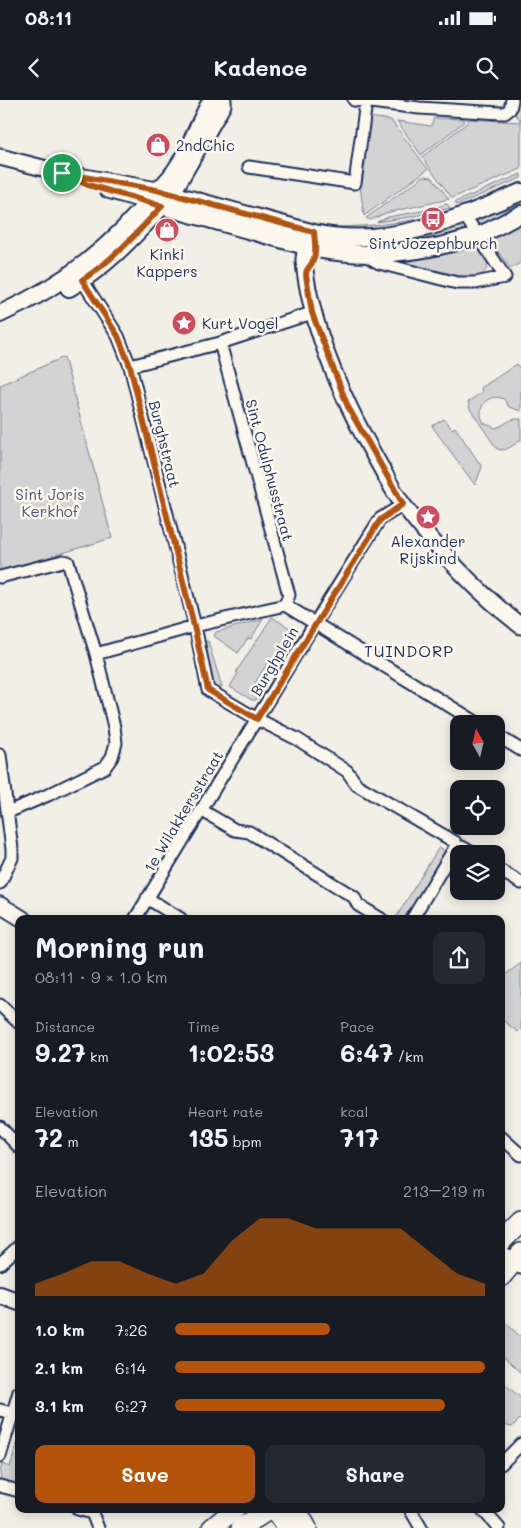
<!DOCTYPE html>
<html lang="en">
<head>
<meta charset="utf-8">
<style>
	:root { --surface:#171b24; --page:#242831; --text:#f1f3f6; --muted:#9ea1a6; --accent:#b45309 }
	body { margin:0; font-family:Mali,sans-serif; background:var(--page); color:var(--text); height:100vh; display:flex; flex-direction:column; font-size:19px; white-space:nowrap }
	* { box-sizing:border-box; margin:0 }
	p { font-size:16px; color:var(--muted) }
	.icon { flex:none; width:28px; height:28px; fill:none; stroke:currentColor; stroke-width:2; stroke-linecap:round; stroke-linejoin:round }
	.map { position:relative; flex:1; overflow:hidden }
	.side { position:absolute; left:15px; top:815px; width:490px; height:598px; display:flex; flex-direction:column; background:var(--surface); border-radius:10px; box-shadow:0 2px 12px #0003 }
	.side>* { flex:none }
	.needle { width:32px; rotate:352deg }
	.controls { position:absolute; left:450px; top:615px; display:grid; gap:10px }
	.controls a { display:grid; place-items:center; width:55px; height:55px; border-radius:10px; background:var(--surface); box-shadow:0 2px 12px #0003; font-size:25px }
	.pin { position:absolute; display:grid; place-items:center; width:42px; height:42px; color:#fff; margin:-21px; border:2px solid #fff; border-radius:50%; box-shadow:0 1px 5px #0007 }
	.round { display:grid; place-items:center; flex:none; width:52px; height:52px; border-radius:10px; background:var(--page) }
	.head { display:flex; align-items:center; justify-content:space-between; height:85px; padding:0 20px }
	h1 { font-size:28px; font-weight:700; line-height:38px }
	.stats { display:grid; grid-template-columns:repeat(3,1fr); gap:8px; height:85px; padding:5px 20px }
	.stats div { display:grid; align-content:center }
	.stats b { font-size:25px; font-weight:700 }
	.stats small { font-size:14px; font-weight:400 }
	.stats p { font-size:14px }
	.chart { height:140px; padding:10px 20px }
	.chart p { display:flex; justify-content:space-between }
	.chart svg { width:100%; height:90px; margin-top:5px; fill:var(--accent); opacity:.7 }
	.primary-button { display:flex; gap:10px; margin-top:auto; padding:10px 20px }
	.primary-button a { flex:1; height:58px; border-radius:10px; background:var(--accent); color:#fff; font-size:20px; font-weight:700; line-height:58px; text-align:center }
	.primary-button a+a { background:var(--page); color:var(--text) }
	ul { padding:0 20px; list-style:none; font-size:16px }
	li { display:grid; grid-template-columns:80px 60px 1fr; align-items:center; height:38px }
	li i { height:12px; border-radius:6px; background:var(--accent) }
	.status { display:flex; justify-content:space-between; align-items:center; height:35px; padding:0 25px; background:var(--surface); direction:ltr }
	.status svg { height:14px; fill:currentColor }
	header { display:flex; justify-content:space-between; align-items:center; height:65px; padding:0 20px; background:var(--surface); font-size:22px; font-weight:700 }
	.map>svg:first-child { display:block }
	.green { fill:#d2d3d2; stroke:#768198 }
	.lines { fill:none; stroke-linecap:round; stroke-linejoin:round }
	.minor-casing { stroke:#1b2f5e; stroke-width:15 }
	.tertiary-casing { stroke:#1b2f5e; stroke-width:19 }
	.secondary-casing { stroke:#1b2f5e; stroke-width:20 }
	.primary-casing { stroke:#1b2f5e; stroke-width:22 }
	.minor { stroke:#fbf7ec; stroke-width:11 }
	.tertiary { stroke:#fbf7ec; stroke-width:15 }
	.secondary { stroke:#fbf7ec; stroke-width:16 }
	.primary { stroke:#fbf7ec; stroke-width:19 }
	.route-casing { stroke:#fff; stroke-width:10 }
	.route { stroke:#b45309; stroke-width:6 }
	.labels { text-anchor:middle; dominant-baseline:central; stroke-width:5; stroke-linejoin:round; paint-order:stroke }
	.poi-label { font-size:15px; fill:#1b2f5e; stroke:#fbf7ec }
	.street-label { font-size:15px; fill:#1b2f5e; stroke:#fbf7ec }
	.park-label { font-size:15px; fill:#49587b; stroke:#fbf7ec }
	.neighbourhood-label { font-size:16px; letter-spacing:1px; fill:#1b2f5e; stroke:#fbf7ec }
</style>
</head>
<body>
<div class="status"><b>08:11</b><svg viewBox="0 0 49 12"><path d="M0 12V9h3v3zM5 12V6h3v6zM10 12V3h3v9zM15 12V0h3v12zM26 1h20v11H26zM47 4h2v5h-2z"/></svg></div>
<header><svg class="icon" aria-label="back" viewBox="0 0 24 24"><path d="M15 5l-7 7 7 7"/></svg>Kadence<svg class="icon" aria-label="search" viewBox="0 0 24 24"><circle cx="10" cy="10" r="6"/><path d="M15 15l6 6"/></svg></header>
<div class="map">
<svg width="521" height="1428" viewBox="0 0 521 1428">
	<rect width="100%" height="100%" fill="#f2efe6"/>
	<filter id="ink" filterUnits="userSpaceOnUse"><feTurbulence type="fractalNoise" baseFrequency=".02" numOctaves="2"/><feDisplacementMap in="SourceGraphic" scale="10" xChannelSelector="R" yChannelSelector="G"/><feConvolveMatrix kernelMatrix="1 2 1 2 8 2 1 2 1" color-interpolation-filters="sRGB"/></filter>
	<g filter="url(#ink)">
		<path class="green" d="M515,0H521V69L452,98L422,57L467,23L468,19L519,22L520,20L514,12Z
			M368,17L391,20L428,69L364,116L359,79Z
			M434,18L465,19L464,22L421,55L397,21L431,26Z
			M521,74V78L457,105L455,102Z
			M424,76L432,77L449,99L386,113L370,120L366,118Z
			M521,98V108L480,127L473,119Z
			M447,104L450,108L410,117L377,122L388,117L427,110Z
			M431,116L432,120L410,125L352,132L325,128L327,127C362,127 397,124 431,116Z
			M458,125L463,129L465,132L413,144L336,150L323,139Z
			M521,125V162L511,169L489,140Z
			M474,142L488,161C488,175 477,178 465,179L461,176L412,165L407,167L383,158Z
			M64,257L112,438L0,472V285Z
			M517,264L521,271V311L509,307L504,299C487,292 475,308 484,323L495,328C507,325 507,318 521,319V340C514,344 506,353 497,349L470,309L468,302L482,292L481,288Z
			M444,319L452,329L455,327L482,367L475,385L432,326Z
			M272,517L296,532V535L275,569L267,564L255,583L263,588L256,600H252L230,587L238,573L236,572Z
			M263,519L251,539L248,538L238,553L214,536L216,532Z
			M208,541L222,587L211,589L201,543Z
			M439,747L447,752L405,819H401L397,816Z
			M521,863V929L518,932L501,919V878Z
			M501,1219L521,1237V1273L501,1255Z
			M501,1281L521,1298V1318L512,1327L507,1326L501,1321Z
			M19,1338V1386L1,1380L0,1372L2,1364L10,1367Z"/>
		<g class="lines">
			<defs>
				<path id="minor" d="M354,0L419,8L500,13H505L510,9L512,0
					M249,67L355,83L366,2
					M365,155L379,163L457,183H475L505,177L465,116
					M82,180L118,236L130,266L195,526L208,590L257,619L297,639L347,671L357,685L455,742L458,747H462L474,754
					M220,243L289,495L285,505
					M130,266L220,243L312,213
					M0,477L63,461L68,462L96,554L114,627L116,643L112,657L105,667L48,695L8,712
					M96,554L195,526L285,505L479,624
					M496,635L521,650
					M0,655L12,749V758L0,783
					M201,710L235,730L249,732L354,797L358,805L381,819
					M496,768L521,783
					M147,798L181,819
					M135,819L323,510L380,419L403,405
					M412,819L454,749L458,747
					M0,905L19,923
					M0,1027L19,1047
					M501,1037L521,1055
					M0,1164L19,1146
					M0,1310L19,1315
					M0,1356L19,1292
					M501,1364L521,1344
					M0,1386L19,1391
					M78,1409L92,1413L93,1409
					M410,1409L421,1428
					M482,1409L499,1428
					M92,1413L98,1428"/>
				<path id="tertiary" d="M0,57L62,73L157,90C184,68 194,30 211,0
					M108,90L162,106L176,87L223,5V0
					M312,137C308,144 303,154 304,162C311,230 345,304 379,364C387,378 394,393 404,406C438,450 477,492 521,526
					M0,805L23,819
					M501,1153L521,1166"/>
				<path id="secondary" d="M69,188C107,166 132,138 162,106L316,149C369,159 424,153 476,136C491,131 506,121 521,114
					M0,214C64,185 115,146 157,90L314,133C387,149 455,120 521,92
					M0,1195L19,1202"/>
				<path id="primary" d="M501,1142L521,1122
					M501,1177L521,1153
					M274,1409L283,1422L292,1428
					M296,1409L307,1428
					M212,1428L235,1409
					M241,1428L270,1409"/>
			</defs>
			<use href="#minor" class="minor-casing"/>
			<use href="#tertiary" class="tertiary-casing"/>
			<use href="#secondary" class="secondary-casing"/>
			<use href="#primary" class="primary-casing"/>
			<use href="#minor" class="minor"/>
			<use href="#tertiary" class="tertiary"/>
			<use href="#secondary" class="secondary"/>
			<use href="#primary" class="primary"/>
		</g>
	</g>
	<g class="lines" filter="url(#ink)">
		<defs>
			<path id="route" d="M62,73L157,90L314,132C315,143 317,154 312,163C309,168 306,168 306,175L312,213L348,307L403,404L380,420L257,619L208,590L194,526L130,266L118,236L82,180C113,160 137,133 162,106L88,85Z"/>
		</defs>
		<use href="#route" class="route-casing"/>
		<use href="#route" class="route"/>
	</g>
	<defs>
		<symbol id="shop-disc" viewBox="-11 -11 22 22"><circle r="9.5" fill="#d1495b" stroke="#fbf7ec"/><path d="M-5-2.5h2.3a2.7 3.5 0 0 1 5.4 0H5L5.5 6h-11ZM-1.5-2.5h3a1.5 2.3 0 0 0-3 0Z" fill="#fff"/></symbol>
		<symbol id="bus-disc" viewBox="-11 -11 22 22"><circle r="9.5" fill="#d1495b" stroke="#fbf7ec"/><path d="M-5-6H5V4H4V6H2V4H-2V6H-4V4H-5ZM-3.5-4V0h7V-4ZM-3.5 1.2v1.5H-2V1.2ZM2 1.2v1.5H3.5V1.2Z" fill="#fff"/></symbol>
		<symbol id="sight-disc" viewBox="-11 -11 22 22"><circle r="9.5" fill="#d1495b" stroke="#fbf7ec"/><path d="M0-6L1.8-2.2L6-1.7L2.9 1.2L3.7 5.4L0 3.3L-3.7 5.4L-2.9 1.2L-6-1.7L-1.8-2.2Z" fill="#fff"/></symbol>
	</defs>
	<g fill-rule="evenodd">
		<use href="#shop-disc" x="144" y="31" width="28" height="28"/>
		<use href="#bus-disc" x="419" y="105" width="28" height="28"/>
		<use href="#shop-disc" x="153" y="116" width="28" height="28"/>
		<use href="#sight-disc" x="170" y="209" width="28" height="28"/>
		<use href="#sight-disc" x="414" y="403" width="28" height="28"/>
	</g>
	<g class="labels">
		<g class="poi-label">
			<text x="176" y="45" text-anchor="start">2ndChic</text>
			<text x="433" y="143">Sint Jozephburch</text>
			<text x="167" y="154">Kinki<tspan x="167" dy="17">Kappers</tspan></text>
			<text x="202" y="223" text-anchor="start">Kurt Vogel</text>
			<text x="428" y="441">Alexander<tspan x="428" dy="17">Rijskind</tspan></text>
		</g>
		<g class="street-label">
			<text transform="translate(165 344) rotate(76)">Burghstraat</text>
			<text transform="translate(270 370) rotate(75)">Sint Odulphusstraat</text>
			<text transform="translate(274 561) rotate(-59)">Burghplein</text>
			<text transform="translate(183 711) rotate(-59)">1e Wilakkersstraat</text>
		</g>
		<g class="park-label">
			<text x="50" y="394">Sint Joris<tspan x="50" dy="17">Kerkhof</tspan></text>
		</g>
		<g class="neighbourhood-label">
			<text x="409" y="550">TUINDORP</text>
		</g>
	</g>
</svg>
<div class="controls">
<a><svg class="needle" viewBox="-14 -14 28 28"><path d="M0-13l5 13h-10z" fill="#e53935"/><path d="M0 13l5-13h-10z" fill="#9ea1a6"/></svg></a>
<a><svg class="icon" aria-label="locate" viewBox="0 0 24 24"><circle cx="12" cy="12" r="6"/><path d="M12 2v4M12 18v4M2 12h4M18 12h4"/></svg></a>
<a><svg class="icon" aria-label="layers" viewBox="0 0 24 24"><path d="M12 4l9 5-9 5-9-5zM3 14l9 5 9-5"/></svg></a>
</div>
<div class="pin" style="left:62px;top:73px;background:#1e9e55"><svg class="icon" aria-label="arrive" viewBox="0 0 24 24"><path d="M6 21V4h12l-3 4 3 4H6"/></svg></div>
<section class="side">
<div class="head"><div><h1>Morning run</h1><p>08:11 · 9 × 1.0 km</p></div><a class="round"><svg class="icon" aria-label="share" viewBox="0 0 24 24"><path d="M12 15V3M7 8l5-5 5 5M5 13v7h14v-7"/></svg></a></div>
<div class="stats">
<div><p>Distance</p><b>9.27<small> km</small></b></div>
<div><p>Time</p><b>1:02:53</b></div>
<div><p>Pace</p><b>6:47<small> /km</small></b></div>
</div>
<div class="stats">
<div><p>Elevation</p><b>72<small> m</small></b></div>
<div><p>Heart rate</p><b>135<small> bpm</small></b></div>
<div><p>kcal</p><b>717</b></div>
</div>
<div class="chart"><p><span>Elevation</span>213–219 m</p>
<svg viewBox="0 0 160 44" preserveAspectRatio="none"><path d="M0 44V38L10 33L20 27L30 27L40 33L50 38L60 33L70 17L80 6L90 6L100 11L110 11L120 11L130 11L140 22L150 33L160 38V44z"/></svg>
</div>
<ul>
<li><b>1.0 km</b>7:26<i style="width:50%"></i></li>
<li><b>2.1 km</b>6:14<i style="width:100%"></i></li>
<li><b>3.1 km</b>6:27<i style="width:87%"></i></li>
</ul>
<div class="primary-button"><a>Save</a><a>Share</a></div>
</section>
</div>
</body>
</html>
